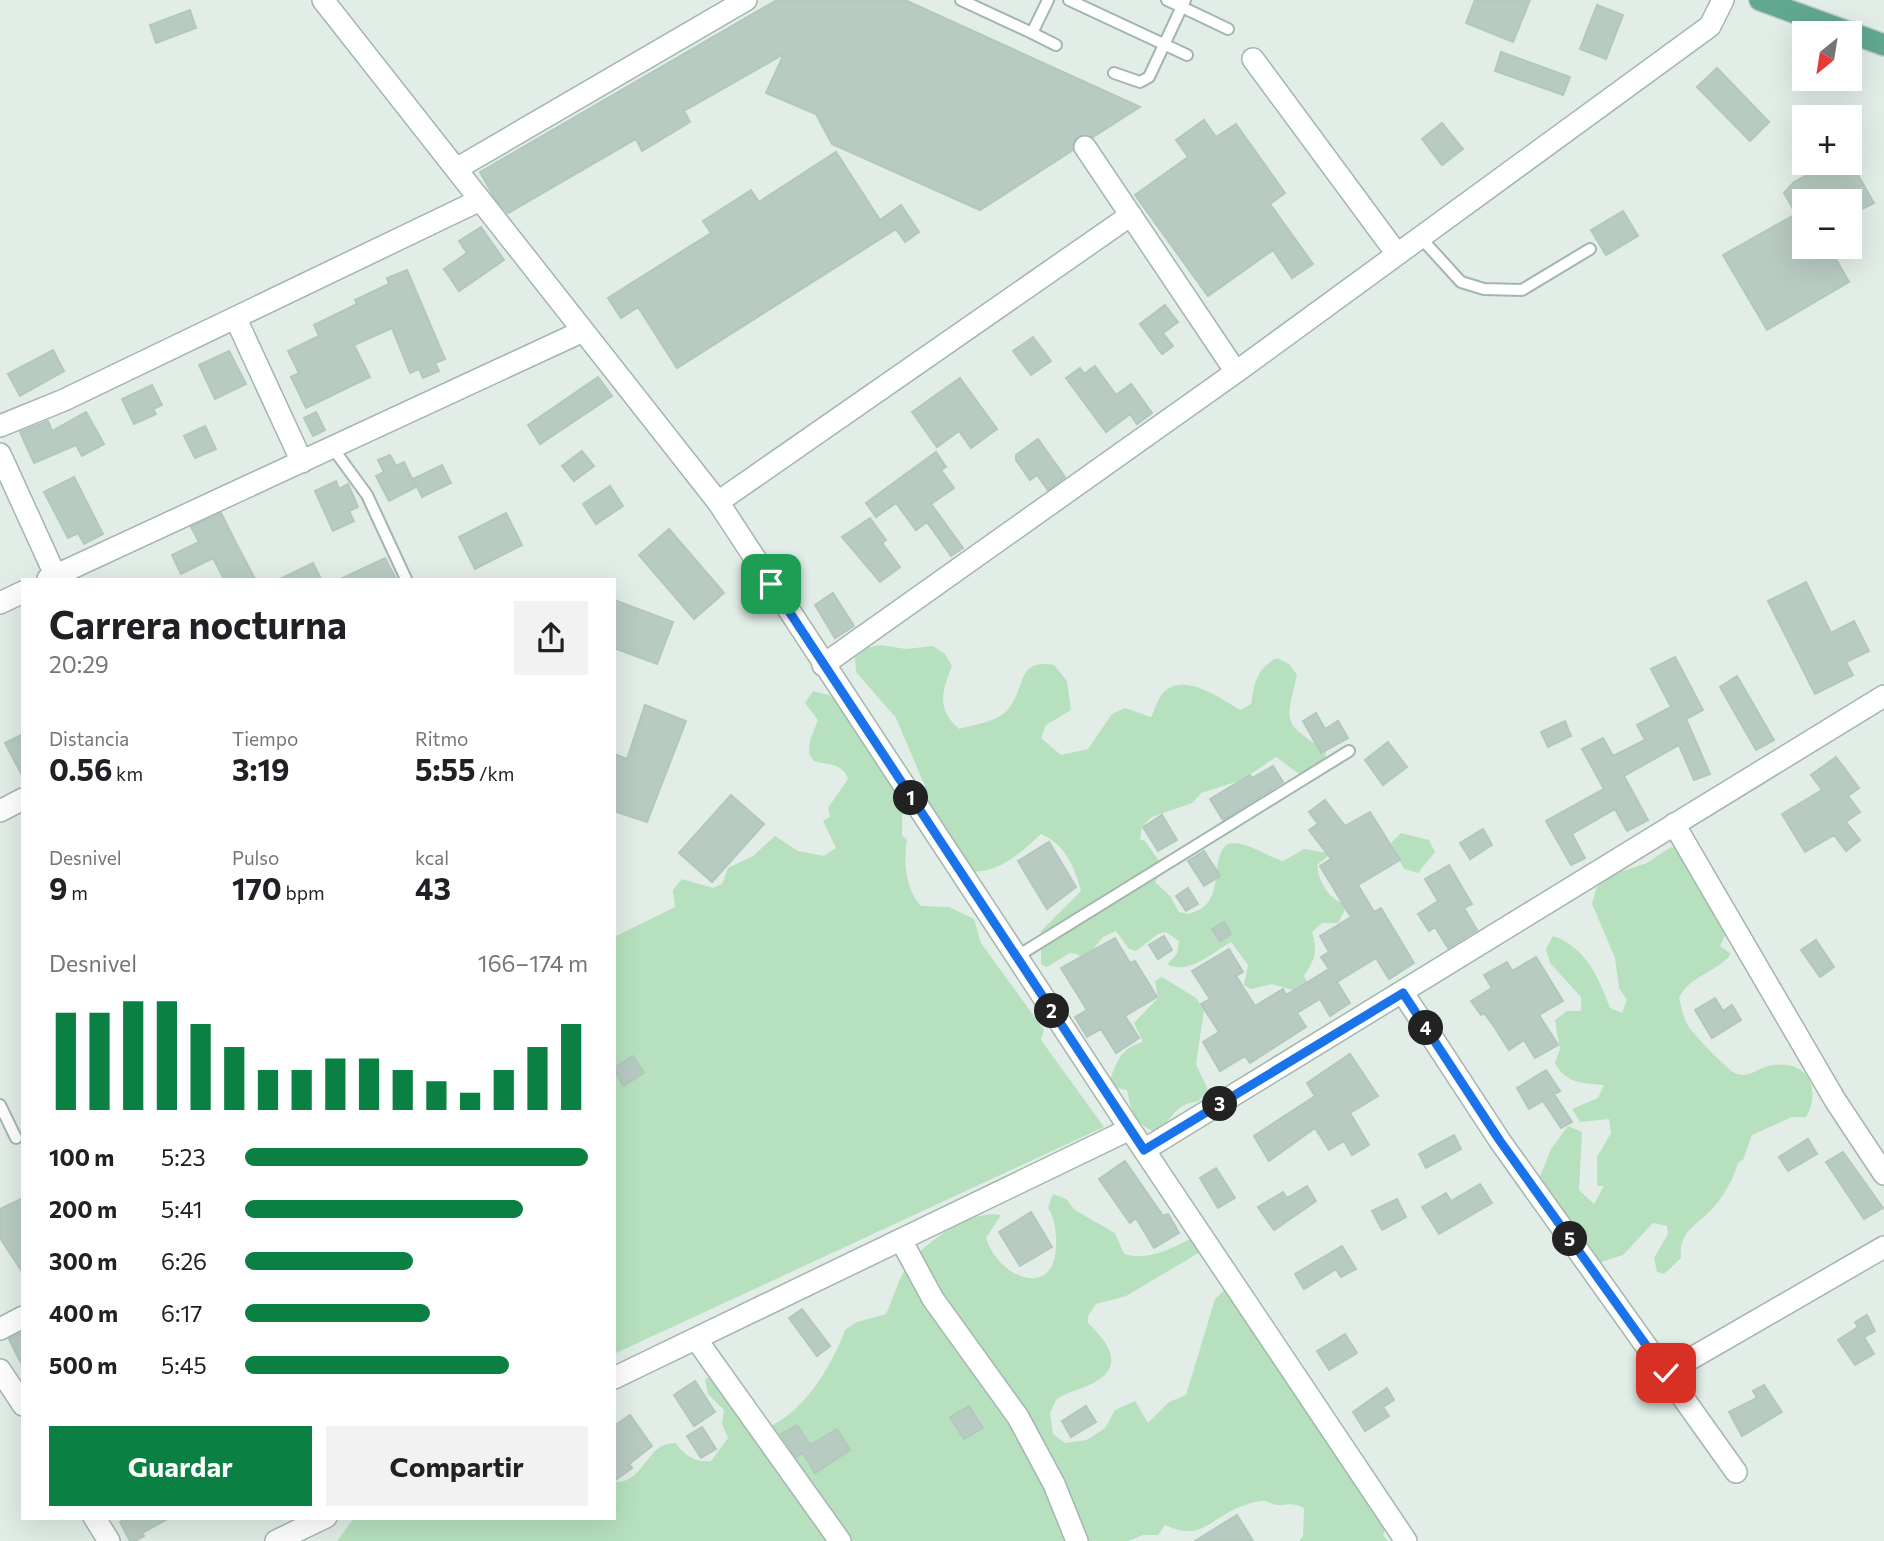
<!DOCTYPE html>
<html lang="es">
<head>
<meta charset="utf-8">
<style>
	:root { --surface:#fff; --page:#f2f2f2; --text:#202124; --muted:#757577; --accent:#0b8043 }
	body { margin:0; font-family:Commissioner,sans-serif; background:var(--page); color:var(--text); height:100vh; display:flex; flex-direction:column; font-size:26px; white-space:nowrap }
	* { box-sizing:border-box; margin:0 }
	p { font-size:23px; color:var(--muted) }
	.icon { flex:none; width:38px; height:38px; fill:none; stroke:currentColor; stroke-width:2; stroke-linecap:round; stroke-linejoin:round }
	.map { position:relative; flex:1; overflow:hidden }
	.details { position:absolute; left:21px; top:578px; width:595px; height:942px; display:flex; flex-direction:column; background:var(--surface); border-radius:0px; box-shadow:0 7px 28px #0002 }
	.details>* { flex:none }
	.needle { width:46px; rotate:210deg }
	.buttons { position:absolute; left:1792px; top:21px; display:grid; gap:14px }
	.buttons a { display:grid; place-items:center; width:70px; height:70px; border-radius:0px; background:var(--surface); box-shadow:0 7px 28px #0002; font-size:35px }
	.pin { position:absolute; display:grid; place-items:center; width:60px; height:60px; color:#fff; margin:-30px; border-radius:14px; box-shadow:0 4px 10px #0006 }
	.km { position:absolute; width:35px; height:35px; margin:-18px; border-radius:50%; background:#222; color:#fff; font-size:19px; line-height:35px; text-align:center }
	.round { display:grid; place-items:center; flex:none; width:74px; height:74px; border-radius:0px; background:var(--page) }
	.head { display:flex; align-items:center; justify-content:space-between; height:119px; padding:0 28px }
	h1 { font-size:38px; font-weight:700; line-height:52px }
	.stats { display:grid; grid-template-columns:repeat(3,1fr); gap:10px; height:119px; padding:7px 28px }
	.stats div { display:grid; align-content:center }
	.stats b { font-size:30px; font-weight:700 }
	.stats small { font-size:19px; font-weight:400 }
	.stats p { font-size:19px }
	.chart { height:196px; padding:14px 28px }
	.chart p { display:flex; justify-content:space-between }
	.chart svg { width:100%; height:126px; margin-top:7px; stroke:var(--accent); stroke-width:6 }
	.action { display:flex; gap:14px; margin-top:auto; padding:14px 28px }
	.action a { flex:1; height:80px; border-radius:0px; background:var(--accent); color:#fff; font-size:28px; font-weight:700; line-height:80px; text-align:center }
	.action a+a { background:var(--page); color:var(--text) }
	ul { padding:0 28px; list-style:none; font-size:23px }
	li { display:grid; grid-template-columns:112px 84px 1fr; align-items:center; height:52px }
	li i { height:18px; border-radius:9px; background:var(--accent) }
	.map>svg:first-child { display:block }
	.green { fill:#b7e1be; fill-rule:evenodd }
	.building { fill:#b8cbc2; stroke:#b2c8bd; stroke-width:2 }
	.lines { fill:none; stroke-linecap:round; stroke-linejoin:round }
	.lane-casing { stroke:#a3b6ad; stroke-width:14 }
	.street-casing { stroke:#a3b6ad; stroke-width:24 }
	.primary-casing { stroke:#c0cac6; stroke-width:24 }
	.lane { stroke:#fff; stroke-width:10 }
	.street { stroke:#fff; stroke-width:21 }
	.primary { stroke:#60a88f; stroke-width:21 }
	.route-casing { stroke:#fff; stroke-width:14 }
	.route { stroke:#1a73e8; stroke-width:9 }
</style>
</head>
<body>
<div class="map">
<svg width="1884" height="1541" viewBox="0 0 1884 1541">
	<rect width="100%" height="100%" fill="#e1ede6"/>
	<path class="green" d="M880,645L906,649L933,646L945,654L952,666C942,691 936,709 959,729C975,724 999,722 1009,708C1026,686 1017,658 1054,665L1067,681L1071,710L1046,725L1041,738L1061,755L1088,749L1112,714L1125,708L1151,717C1155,710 1158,697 1164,692C1185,672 1221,699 1240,710L1251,704C1255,682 1256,669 1277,658L1289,664L1297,675C1285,726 1283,722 1326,751L1325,765L1299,774L1276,757L1242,780L1201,793L1192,803L1152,817L1142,826L1140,840H1144L1163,866L1155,882L1170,896L1179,912L1187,914C1229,906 1207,862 1227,844C1247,840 1264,856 1283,861L1304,849L1327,853L1328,856L1317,865C1318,879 1328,899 1343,903L1345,910L1338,923H1322L1312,932C1318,951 1315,960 1304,976L1307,982L1300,992L1272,984L1251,989L1244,985L1248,965L1231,942C1213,952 1188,976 1167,964L1177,954L1179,941L1166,932L1158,934L1136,951L1129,949L1116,931L1103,937L1094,948L1097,955L1089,963L1077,954L1070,953L1047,967L1041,964V931L1081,891C1074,867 1066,845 1041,834C1022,852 995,876 968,871L961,858L934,850L925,839L922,824L925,786L896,718L856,672L855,658L865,648Z
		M813,691L833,696L903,798L902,835L907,840C903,862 906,890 921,906L949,907L974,919L981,943L1044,1030L1041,1040L1104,1127L614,1354V937L675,907L673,890L682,879L713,888L722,884L728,868L753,856L775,836L798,851L824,856L836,848L823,821L830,817L828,808L848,779C843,763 828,765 814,761L809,754L810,740L818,720L805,703Z
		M1401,833L1429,840L1435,852L1418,873L1404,869L1391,843Z
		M1671,847C1711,855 1729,892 1739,928L1726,934L1720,946L1731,954C1716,973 1689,976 1679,998C1681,1006 1683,1017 1687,1024C1692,1033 1729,1072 1737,1074C1751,1078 1760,1066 1773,1065C1808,1060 1822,1089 1806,1117H1792L1752,1135L1743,1160L1738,1163C1734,1178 1723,1197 1713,1208C1698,1225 1678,1231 1681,1258L1664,1274L1657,1272L1654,1258L1668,1234L1667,1226L1653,1223L1623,1255L1595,1264L1535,1189L1551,1149L1568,1126L1582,1132L1579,1190L1594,1204L1604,1186H1597V1157L1611,1133L1609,1119L1580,1122L1572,1109L1598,1098L1604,1085C1583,1083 1566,1084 1555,1063L1560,1049L1555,1020L1567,1011H1581V997L1550,963L1546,949L1553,936C1586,947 1599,978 1610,1008L1622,1013L1627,1000L1619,988L1615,958L1592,904L1596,889L1605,877L1647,863Z
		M1162,977L1196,998L1204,1010L1196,1064L1208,1090L1199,1101C1171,1105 1175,1120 1155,1132C1134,1123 1131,1111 1127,1090L1108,1086C1116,1064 1119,1048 1143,1042L1134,1023L1158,998L1155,981Z
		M1053,1194L1066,1199L1075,1210L1115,1233L1124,1254C1148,1261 1171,1249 1192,1238L1202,1251L1126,1296L1096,1304L1088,1316V1323C1112,1346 1126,1369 1087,1386C1076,1391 1066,1392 1056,1400L1050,1413L1053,1434L1065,1443L1087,1440L1105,1428L1115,1410L1135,1401L1148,1423L1169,1402L1186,1395L1215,1299L1226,1289L1349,1453L1352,1481L1374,1496L1387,1521L1383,1535L1388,1541H1299L1303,1536L1304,1508C1292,1502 1289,1505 1277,1505C1272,1505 1267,1500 1262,1501C1254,1501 1242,1506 1235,1509C1207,1522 1200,1541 1165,1525L1158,1535H1143L1128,1541H852L847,1538L826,1541H337L355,1517H614V1482C645,1484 646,1441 676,1443C684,1455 695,1463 711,1461L728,1438L722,1424L724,1410L708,1394L705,1380L710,1376L746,1428L752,1431C796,1427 832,1367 845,1330L857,1322L886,1314C894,1297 899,1275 912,1260C930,1239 973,1209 1001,1215L986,1238C999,1280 1059,1302 1056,1239C1056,1228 1054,1218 1048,1208ZM969,1406L983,1428L964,1439L951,1418ZM797,1425L811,1447L795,1457L782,1434ZM837,1429L850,1449L815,1472L804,1455L818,1447L815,1442Z"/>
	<path class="building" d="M777,0H905L1140,107L1093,137L1078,136L1073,142V150L980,210L832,144L816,114L766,93L784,54L684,111L690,122L642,151L636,139L508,213L494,197L480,172Z
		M1475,0H1530L1513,42L1466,23Z
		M1597,5L1623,15L1606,59L1580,49Z
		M190,10L196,28L156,43L150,25Z
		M1501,52L1570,77L1563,95L1495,71Z
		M1717,68L1769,122L1750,141L1697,87Z
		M1204,120L1216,137L1236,124L1285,193L1270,204L1313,264L1292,278L1273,250L1208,296L1135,195L1188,157L1176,140Z
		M1442,123L1463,149L1442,165L1422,139Z
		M836,152L880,220L901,205L919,232L905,242L896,229L677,368L638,307L621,318L608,298L711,233L703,221L751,190L759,202Z
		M1830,163H1851L1874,203L1850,215V201H1804V247H1829L1849,282L1767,330L1723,255L1796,214L1784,193L1794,182Z
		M1623,211L1638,236L1606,255L1591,230Z
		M481,227L504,260L459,291L444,269L467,253L459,241Z
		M407,270L445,359L435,363L439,371L423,378L419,369L410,373L392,328L354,345L370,377L306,408L291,377L299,373L288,351L319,336L314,325L357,304L355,300L389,284L387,278Z
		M1165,305L1178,322L1163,333L1173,346L1162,354L1140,324Z
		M1033,337L1051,361L1031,375L1013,351Z
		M53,350L64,371L20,396L8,374Z
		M229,351L246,384L215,399L199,365Z
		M1095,366L1116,395L1131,384L1152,413L1137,424L1130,414L1106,432L1066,378L1080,368L1084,374Z
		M598,377L612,396L540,444L528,425Z
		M960,378L997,429L971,448L959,431L937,447L912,412Z
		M152,385L162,405L153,409L156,414L134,424L122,399Z
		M86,412L104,444L82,456L76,445L34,463L20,432L48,421L52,431Z
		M316,412L325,430L313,436L304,418Z
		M205,426L216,449L195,458L184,436Z
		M1038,439L1065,477L1048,490L1037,475L1030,480L1016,460V455Z
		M582,451L594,466L574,481L562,466Z
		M936,452L946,467L941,470L954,488L931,504L963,548L951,556L927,522L916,530L896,503L876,517L866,503Z
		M390,455L396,466L404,462L416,487L389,501L376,476L384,472L378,460Z
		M442,465L451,483L422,497L413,479Z
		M74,477L103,534L84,544L78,533L68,538L44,492Z
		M336,481L339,489L348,484L358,507L349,511L354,521L333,531L315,491Z
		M610,486L623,506L596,524L583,504Z
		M221,513L236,543L255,579H224L213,558L181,574L172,555L199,542L191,527Z
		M506,513L522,545L475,569L459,537Z
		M870,518L886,540L882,543L900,567L880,582L842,537Z
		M669,529L724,593L694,619L639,555Z
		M385,558L396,579H341Z
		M313,563L321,579H280Z
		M1806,582L1831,633L1854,621L1869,651L1846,662L1853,675L1815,694L1768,601Z
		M833,593L854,626L835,638L815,605Z
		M614,600L673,622L657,664L614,648Z
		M1675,657L1703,710L1686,719L1710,774L1694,780L1679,745L1624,776L1648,820L1627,831L1615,809L1572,834L1585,858L1571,865L1546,821L1604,789L1582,749L1603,738L1613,756L1645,740L1637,725L1671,707L1651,669Z
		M1737,676L1774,740L1756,750L1720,687Z
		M645,705L686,721L647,822L614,811V754L627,759Z
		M1316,713L1325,729L1338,721L1348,738L1321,753L1303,721Z
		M1565,721L1571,736L1548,747L1541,732Z
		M23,734V777L5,743Z
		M1388,742L1407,767L1383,785L1365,760Z
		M1836,757L1859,788L1848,796L1860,812L1846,822L1860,840L1846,851L1834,835L1805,852L1782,814L1822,790L1811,775Z
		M1273,766L1283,782L1223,820L1210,799L1250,775L1252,778Z
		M731,795L764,824L712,882L679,853Z
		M1325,800L1345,826L1370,812L1400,860L1358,885L1374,912L1381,908L1414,963L1389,979L1376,958L1337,982L1350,1003L1330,1016L1320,999L1297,1013L1306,1027L1250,1063L1245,1056L1220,1071L1203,1042L1219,1032L1201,1004L1210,999L1192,971L1229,949L1243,972L1236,976L1255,1006L1283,989L1286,995L1329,969L1321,957L1329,952L1320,936L1351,917L1320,866L1331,859L1309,830L1318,824L1309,812Z
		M1162,815L1177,840L1158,851L1143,827Z
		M1483,829L1492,845L1470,859L1460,843Z
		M1049,842L1076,887L1047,909L1018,861Z
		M1204,851L1220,876L1204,886L1188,861Z
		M1449,865L1472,904L1464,908L1477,930L1448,948L1435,927L1429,931L1418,914L1438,901L1425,879Z
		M1188,888L1198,904L1186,911L1176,896Z
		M1224,922L1231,934L1220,941L1212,929Z
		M1164,936L1172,950L1158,959L1149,945Z
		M1115,938L1130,963L1135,961L1157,997L1125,1016L1139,1038L1116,1053L1101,1029L1087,1037L1075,1017L1087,1010L1061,968Z
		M1816,940L1834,967L1820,977L1801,950Z
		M1536,957L1563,1001L1539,1015L1558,1045L1535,1058L1524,1040L1509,1050L1493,1025L1484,1013L1481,1015L1471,1001L1492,988L1484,975L1507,962L1512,971Z
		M1715,998L1723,1011L1732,1005L1741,1020L1712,1038L1695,1010Z
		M1350,1054L1378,1096L1350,1113L1369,1145L1352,1155L1344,1141L1329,1150L1315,1128L1269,1161L1254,1136L1315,1096L1307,1083Z
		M633,1056L644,1073L623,1086L614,1068Z
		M1546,1070L1560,1091L1554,1094L1572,1122L1561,1128L1543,1101L1529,1109L1517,1088Z
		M1454,1135L1461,1149L1426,1168L1419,1154Z
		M1808,1139L1817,1154L1788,1171L1779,1157Z
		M1843,1152L1883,1208L1864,1219L1826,1162Z
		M1125,1161L1163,1216L1168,1214L1179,1233L1154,1248L1136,1218L1130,1223L1099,1179Z
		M1216,1168L1235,1198L1218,1208L1200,1178Z
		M1480,1184L1492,1203L1439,1234L1422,1207L1446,1193L1451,1201Z
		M1307,1186L1316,1201L1274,1230L1258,1207L1283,1192L1287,1198Z
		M23,1198V1273L0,1238V1209Z
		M1397,1199L1406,1217L1382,1230L1372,1211Z
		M1031,1212L1052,1247L1020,1266L999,1232Z
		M1342,1246L1356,1269L1341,1277L1336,1269L1304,1289L1295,1274Z
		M802,1309L830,1346L817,1356L789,1318Z
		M1867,1315L1875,1331L1864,1337L1874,1354L1855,1365L1838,1340L1858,1327L1855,1322Z
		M23,1332V1367L9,1339Z
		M1345,1334L1357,1353L1329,1370L1317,1351Z
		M695,1381L715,1412L694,1426L674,1395Z
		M1764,1385L1782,1412L1742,1436L1729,1412L1757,1398L1753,1391Z
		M1387,1388L1394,1400L1383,1407L1389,1416L1365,1431L1353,1412Z
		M969,1406L983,1428L964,1439L950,1417Z
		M1086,1406L1096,1422L1071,1437L1062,1421Z
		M630,1415L652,1446L629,1464L632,1468L614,1481V1426Z
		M797,1425L810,1445L837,1429L850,1450L815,1473L803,1453L796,1457L781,1434Z
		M702,1427L716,1449L701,1458L687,1436Z
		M1237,1515L1253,1541H1195Z
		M128,1517H171L142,1533L144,1536L135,1541H130L120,1522Z"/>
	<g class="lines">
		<defs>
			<path id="lane" d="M961,0L1032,33
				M1048,0L1032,33L1056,45
				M1069,0L1187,55
				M1167,0L1228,29
				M1114,73L1140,82L1149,77L1185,0
				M1420,237L1461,282L1484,289L1522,290L1590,249
				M332,447L367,495L406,579
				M1016,957L1349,751
				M0,1105L16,1138"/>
			<path id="street" d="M323,0L718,502L1130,1129L1406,1541
				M1253,59L1397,254
				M1085,147L1236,372
				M456,169L746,0
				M236,319L302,462
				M0,426L64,400L480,200
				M0,454L57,579
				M718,502L1131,215
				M48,579L583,331
				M0,603L23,592
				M823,665L1236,372L1710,26L1723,0
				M0,811L23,799
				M1674,824L1835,1100L1884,1174
				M1403,993L1500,1141L1736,1472
				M1144,1150L1884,696
				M901,1240L933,1299L1018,1417L1054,1484L1077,1541
				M0,1329L23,1317
				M696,1339L840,1541
				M0,1370L23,1405
				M1666,1373L1884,1247
				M614,1378L1130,1129
				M94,1517L109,1541
				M276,1541L326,1517"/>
			<path id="primary" d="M1760,0L1884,45"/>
		</defs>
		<use href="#lane" class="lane-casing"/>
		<use href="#street" class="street-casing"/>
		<use href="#primary" class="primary-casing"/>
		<use href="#lane" class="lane"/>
		<use href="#street" class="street"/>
		<use href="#primary" class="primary"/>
	</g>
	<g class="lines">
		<defs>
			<path id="route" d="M771,584L1144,1150L1403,993L1500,1141L1666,1373"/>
		</defs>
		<use href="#route" class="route-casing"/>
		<use href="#route" class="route"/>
	</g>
</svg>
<div class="buttons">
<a><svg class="needle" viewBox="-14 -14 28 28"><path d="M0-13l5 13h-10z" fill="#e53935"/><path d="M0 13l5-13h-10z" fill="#757577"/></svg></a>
<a>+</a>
<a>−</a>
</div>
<div class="pin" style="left:771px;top:584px;background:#1e9e55"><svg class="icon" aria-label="arrive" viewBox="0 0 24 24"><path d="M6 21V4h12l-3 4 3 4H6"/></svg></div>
<div class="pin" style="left:1666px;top:1373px;background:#d93025"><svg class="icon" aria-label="check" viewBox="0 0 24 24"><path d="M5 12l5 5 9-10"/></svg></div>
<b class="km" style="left:911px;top:798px">1</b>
<b class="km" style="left:1052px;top:1011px">2</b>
<b class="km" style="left:1220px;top:1104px">3</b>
<b class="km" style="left:1426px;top:1028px">4</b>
<b class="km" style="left:1570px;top:1239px">5</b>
<section class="details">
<div class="head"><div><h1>Carrera nocturna</h1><p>20:29</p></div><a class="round"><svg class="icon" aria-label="share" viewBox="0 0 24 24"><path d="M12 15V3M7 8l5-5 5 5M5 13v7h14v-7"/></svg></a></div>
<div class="stats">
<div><p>Distancia</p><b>0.56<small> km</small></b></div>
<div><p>Tiempo</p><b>3:19</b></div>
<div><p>Ritmo</p><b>5:55<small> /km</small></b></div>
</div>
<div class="stats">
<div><p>Desnivel</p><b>9<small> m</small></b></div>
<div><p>Pulso</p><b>170<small> bpm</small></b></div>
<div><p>kcal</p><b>43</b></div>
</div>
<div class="chart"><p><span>Desnivel</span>166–174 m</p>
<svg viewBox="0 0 160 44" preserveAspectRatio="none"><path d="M5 44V10M15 44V10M25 44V6M35 44V6M45 44V14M55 44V22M65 44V30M75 44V30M85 44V26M95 44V26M105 44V30M115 44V34M125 44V38M135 44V30M145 44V22M155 44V14"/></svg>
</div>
<ul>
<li><b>100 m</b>5:23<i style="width:100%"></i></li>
<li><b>200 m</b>5:41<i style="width:81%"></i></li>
<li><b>300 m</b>6:26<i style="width:49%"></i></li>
<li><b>400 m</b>6:17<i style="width:54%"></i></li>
<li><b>500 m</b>5:45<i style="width:77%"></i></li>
</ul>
<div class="action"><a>Guardar</a><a>Compartir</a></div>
</section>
</div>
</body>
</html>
